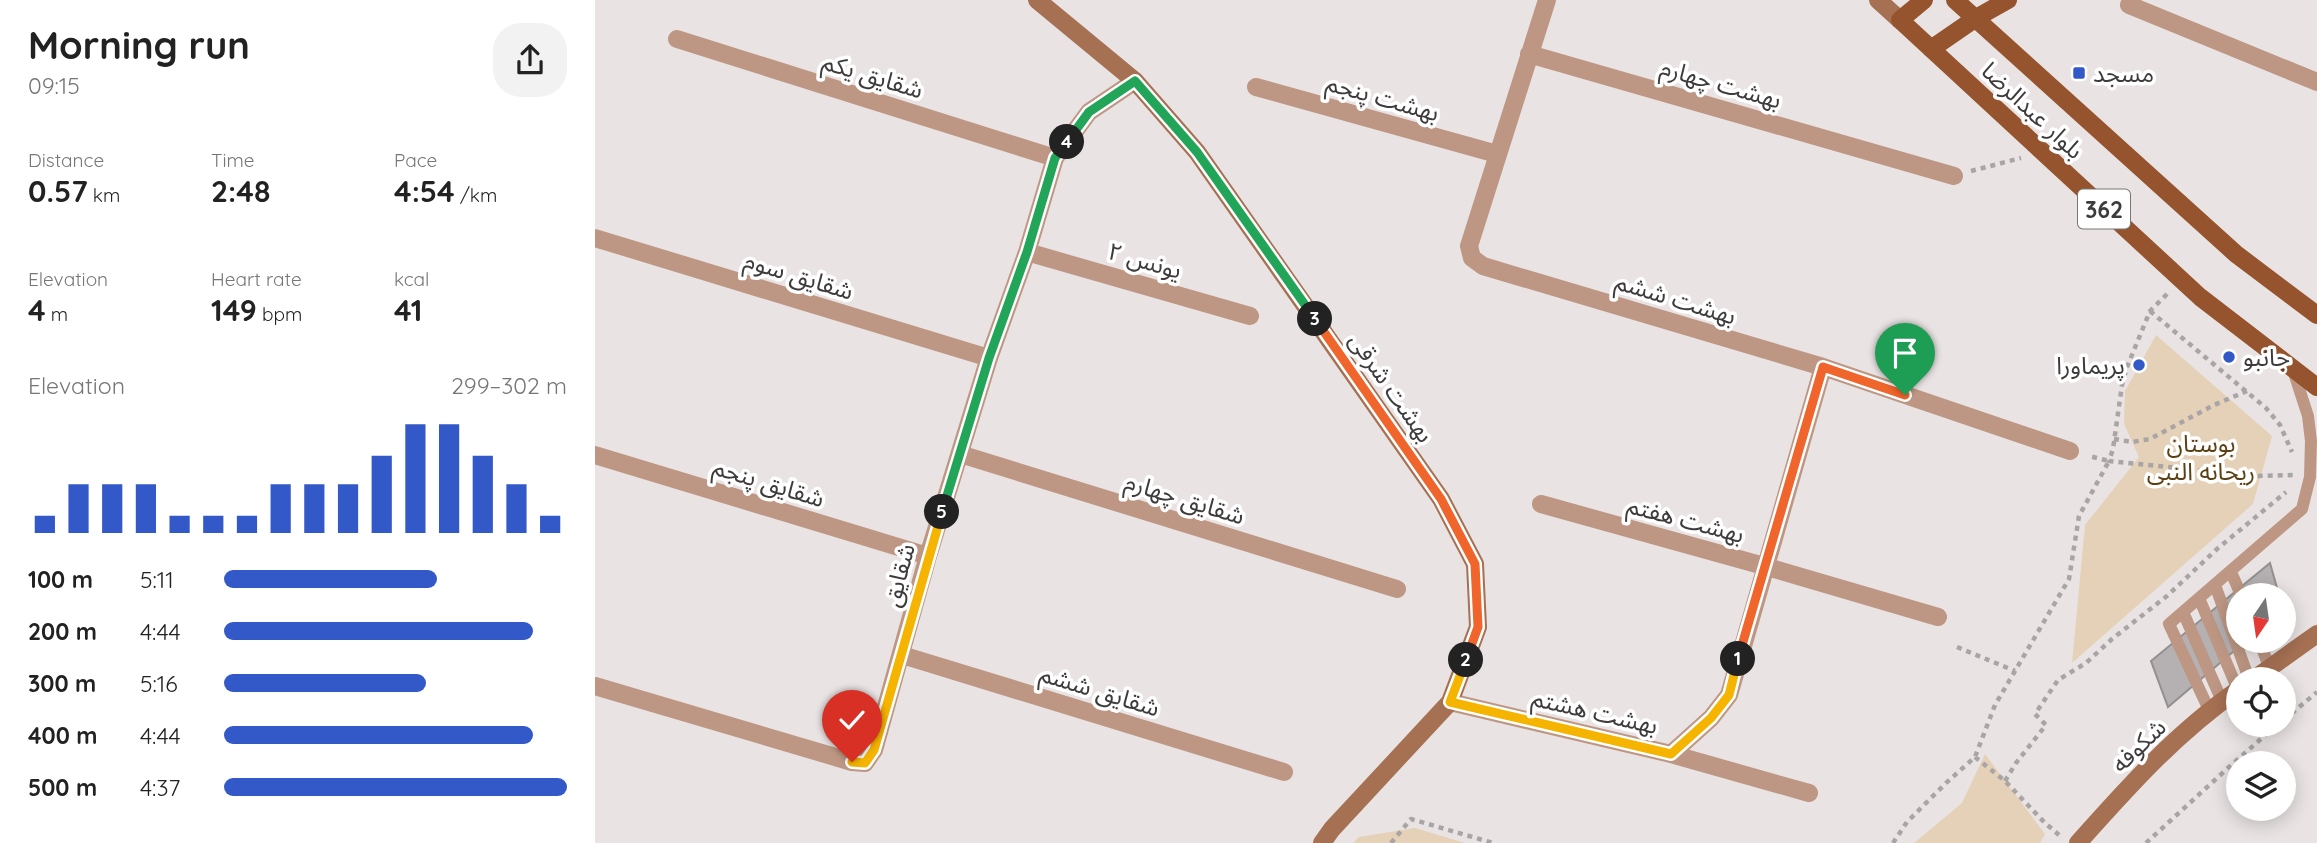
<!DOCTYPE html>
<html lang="en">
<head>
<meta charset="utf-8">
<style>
	:root { --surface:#fff; --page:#f2f2f2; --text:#222; --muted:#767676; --accent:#3359c9 }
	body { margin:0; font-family:Quicksand,"Noto Sans Arabic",sans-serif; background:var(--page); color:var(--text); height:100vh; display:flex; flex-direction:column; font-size:26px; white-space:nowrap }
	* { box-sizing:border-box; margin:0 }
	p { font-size:23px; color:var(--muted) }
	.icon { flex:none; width:38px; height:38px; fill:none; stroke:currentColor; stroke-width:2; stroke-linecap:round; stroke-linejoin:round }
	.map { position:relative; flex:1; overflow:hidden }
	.panel { display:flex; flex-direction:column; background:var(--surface); width:595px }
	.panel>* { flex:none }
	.needle { width:46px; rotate:193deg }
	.buttons { position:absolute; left:1631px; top:583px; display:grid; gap:14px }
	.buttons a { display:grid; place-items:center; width:70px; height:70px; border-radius:50%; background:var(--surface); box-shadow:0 4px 18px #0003; font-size:35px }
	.pin { position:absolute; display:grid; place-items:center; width:60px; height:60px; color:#fff; margin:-72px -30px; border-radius:50% 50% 50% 0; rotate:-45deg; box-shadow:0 0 7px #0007 }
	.pin .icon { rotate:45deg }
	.km { position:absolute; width:35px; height:35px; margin:-18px; border-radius:50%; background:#222; color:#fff; font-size:19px; line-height:35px; text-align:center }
	.round { display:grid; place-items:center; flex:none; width:74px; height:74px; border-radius:28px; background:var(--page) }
	.summary { display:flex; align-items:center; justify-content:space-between; height:119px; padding:0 28px }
	h1 { font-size:38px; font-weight:700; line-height:52px }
	.figures { display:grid; grid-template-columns:repeat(3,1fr); gap:10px; height:119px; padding:7px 28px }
	.figures div { display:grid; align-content:center }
	.figures b { font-size:30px; font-weight:700 }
	.figures small { font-size:19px; font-weight:400 }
	.figures p { font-size:19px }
	.chart { height:196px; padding:14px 28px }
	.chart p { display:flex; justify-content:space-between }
	.chart svg { width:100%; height:126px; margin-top:7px; stroke:var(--accent); stroke-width:6 }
	ul { padding:0 28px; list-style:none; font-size:23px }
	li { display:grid; grid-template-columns:112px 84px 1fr; align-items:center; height:52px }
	li i { height:18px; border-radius:9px; background:var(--accent) }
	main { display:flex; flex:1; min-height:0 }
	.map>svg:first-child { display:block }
	.green { fill:#e5d1b8 }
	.building { fill:#b5b0b1; stroke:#948f90; stroke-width:2 }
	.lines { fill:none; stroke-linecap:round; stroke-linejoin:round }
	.path { stroke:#a9a5a4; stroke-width:4.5; stroke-dasharray:5 5; stroke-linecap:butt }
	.service { stroke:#bd9783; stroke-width:12 }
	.minor { stroke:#bd9783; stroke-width:18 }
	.secondary { stroke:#a67053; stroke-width:18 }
	.primary { stroke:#95542d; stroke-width:18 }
	.split-1-casing { stroke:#fff; stroke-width:14 }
	.split-2-casing { stroke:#fff; stroke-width:14 }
	.split-3-casing { stroke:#fff; stroke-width:14 }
	.split-4-casing { stroke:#fff; stroke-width:14 }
	.split-5-casing { stroke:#fff; stroke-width:14 }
	.split-6-casing { stroke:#fff; stroke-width:14 }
	.split-1 { stroke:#f0652b; stroke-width:9 }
	.split-2 { stroke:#f5b400; stroke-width:9 }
	.split-3 { stroke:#f0652b; stroke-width:9 }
	.split-4 { stroke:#22a559; stroke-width:9 }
	.split-5 { stroke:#22a559; stroke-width:9 }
	.split-6 { stroke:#f5b400; stroke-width:9 }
	.poi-dot { fill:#3359c9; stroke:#fff; stroke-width:2.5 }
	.labels { text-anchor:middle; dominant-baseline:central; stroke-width:7; stroke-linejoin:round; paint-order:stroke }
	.shield { fill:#fff; stroke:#777676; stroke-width:2 }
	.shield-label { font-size:23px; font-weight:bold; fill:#3d3b3b }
	.poi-label { font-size:24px; fill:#3d3b3b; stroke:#fff; text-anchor:start }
	.street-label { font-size:24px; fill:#3d3b3b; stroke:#fff }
	.park-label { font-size:24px; fill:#5c3f12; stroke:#fff }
</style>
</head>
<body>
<main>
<section class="panel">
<div class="summary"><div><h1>Morning run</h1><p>09:15</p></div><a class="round"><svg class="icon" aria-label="share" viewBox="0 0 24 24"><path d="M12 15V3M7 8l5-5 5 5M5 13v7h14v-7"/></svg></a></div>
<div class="figures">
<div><p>Distance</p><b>0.57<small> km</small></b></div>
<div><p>Time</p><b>2:48</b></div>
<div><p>Pace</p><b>4:54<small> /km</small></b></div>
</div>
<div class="figures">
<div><p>Elevation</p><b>4<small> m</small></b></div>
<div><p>Heart rate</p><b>149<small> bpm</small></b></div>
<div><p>kcal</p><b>41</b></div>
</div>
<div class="chart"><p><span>Elevation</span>299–302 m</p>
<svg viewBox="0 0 160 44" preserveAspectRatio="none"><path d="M5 44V38M15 44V27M25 44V27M35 44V27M45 44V38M55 44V38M65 44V38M75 44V27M85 44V27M95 44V27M105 44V17M115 44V6M125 44V6M135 44V17M145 44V27M155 44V38"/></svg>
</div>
<ul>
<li><b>100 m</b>5:11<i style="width:62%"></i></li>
<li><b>200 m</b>4:44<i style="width:90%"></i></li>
<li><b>300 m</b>5:16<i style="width:59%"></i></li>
<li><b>400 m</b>4:44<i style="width:90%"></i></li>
<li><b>500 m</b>4:37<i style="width:100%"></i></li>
</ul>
</section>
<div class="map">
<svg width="1722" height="843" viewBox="0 0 1722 843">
	<rect width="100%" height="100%" fill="#e9e4e3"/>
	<path class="green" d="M1561,335L1677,436L1658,504L1477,663L1490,525L1544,457L1529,424L1530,391Z
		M1390,754L1450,834L1445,843H1319L1367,803Z
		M820,828L870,843H758L764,837Z"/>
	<path class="building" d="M1675,563L1684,595H1643V640H1652L1573,707L1556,661Z"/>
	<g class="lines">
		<path class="path" d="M1376,171L1426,158
			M1572,294L1555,311L1532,367L1527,385L1518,449L1514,461L1660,476L1698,475
			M1555,311L1671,408L1685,425L1697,452
			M1519,439L1537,442L1555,439L1619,405L1652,391
			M1362,647L1420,671
			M1689,720L1722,692
			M1380,757L1410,781L1449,822L1464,835
			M1410,781L1421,763L1451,725L1440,714L1463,680L1491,663L1517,639L1572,596L1622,549L1691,492
			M796,843L816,819L898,843
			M1298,843L1312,822L1351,783L1380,757L1400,705L1474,579L1484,516L1514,461L1494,456
			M1551,843L1634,767L1683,724"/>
		<path class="service" d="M1636,572L1646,595
			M1620,585L1654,679
			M1604,598L1643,690
			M1588,612L1627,701
			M1664,640L1675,669
			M1615,712L1574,624L1707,509L1715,477L1716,441L1713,416L1698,370"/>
		<path class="minor" d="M952,0L874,246L877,258L888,266L1228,367L1475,451
			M1534,5L1722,82
			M82,39L460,158
			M934,54L1359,176
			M661,87L902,154
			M0,238L394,358
			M432,252L655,316
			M365,454L802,589
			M0,455L333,556
			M946,504L1169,566L1343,617
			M307,655L689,772
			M0,686L257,762L270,763L279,750L333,556L394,358L432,252L460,158L494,112L540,81
			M855,702L1076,754L1214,793
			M1076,754L1116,718L1134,695L1228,367"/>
		<path class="secondary" d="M442,0L540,81L602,152L846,499L880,564L883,627L855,702L737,829L727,843
			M1283,0L1305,20
			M1659,679L1722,634
			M1483,843C1532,788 1582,732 1643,690"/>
		<path class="primary" d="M1329,0L1305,20L1605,297L1722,387
			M1360,0L1641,254L1722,315
			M1336,49L1381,18L1413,0"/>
	</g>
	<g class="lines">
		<defs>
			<path id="split-1" d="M1143,659L1228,367L1310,395"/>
			<path id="split-2" d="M871,660L855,702L1076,754L1116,718L1134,695L1143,659"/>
			<path id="split-3" d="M720,319L846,499L880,564L883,627L871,660"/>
			<path id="split-4" d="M472,142L494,112L540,81L602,152L720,319"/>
			<path id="split-5" d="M347,512L394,358L432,252L460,158L472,142"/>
			<path id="split-6" d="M257,762L270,763L279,750L347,512"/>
		</defs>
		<use href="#split-1" class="split-1-casing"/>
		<use href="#split-2" class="split-2-casing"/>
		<use href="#split-3" class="split-3-casing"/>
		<use href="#split-4" class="split-4-casing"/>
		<use href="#split-5" class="split-5-casing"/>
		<use href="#split-6" class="split-6-casing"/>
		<use href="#split-1" class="split-1"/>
		<use href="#split-2" class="split-2"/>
		<use href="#split-3" class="split-3"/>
		<use href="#split-4" class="split-4"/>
		<use href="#split-5" class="split-5"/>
		<use href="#split-6" class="split-6"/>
	</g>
	<g class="poi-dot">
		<rect x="1477" y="66" width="14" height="14" rx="3.5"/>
		<circle cx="1634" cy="357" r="7"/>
		<circle cx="1544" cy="365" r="7"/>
	</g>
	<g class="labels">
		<rect class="shield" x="1483" y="189.5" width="52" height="39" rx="5"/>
		<g class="shield-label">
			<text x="1509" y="209">362</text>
		</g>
		<g class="poi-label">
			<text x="1498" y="73">مسجد</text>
			<text x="1648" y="357">جانبو</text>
			<text x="1530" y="365" text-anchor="end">پریماورا</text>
		</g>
		<g class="street-label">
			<text transform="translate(278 75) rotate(17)">شقایق یکم</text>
			<text transform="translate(1126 83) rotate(16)">بهشت چهارم</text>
			<text transform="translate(788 97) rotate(16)">بهشت پنجم</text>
			<text transform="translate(1438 110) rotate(43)">بلوار عبدالرضا</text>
			<text transform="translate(550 260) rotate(16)">یونس ۲</text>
			<text transform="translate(204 275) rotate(17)">شقایق سوم</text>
			<text transform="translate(1081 298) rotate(17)">بهشت ششم</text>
			<text transform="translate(797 387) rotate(55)">بهشت شرقی</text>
			<text transform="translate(174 482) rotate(17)">شقایق پنجم</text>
			<text transform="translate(590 498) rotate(17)">شقایق چهارم</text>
			<text transform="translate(1091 519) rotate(15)">بهشت هفتم</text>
			<text transform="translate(303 575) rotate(-75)">شقایق</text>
			<text transform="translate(505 690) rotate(17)">شقایق ششم</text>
			<text transform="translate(1000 711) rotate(13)">بهشت هشتم</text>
			<text transform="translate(1543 745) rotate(-44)">شکوفه</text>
		</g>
		<g class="park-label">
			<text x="1606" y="443">بوستان<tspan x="1606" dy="28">ریحانه النبی</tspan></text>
		</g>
	</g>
</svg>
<div class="buttons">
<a><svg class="needle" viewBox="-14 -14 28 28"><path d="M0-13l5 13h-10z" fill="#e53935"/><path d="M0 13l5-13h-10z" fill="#767676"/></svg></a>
<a><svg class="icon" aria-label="locate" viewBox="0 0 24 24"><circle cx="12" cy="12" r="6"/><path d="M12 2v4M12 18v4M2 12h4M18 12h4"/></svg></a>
<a><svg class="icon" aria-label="layers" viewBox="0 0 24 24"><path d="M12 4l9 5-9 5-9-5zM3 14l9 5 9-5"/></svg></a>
</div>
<div class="pin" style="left:1310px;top:395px;background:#1e9e55"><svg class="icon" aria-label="arrive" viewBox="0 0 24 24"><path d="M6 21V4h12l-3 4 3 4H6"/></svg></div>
<div class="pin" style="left:257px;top:762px;background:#d93025"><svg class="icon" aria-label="check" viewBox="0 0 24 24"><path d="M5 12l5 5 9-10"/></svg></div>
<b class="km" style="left:1143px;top:659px">1</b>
<b class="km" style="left:871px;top:660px">2</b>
<b class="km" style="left:720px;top:319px">3</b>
<b class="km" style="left:472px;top:142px">4</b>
<b class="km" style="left:347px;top:512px">5</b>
</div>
</main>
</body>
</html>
